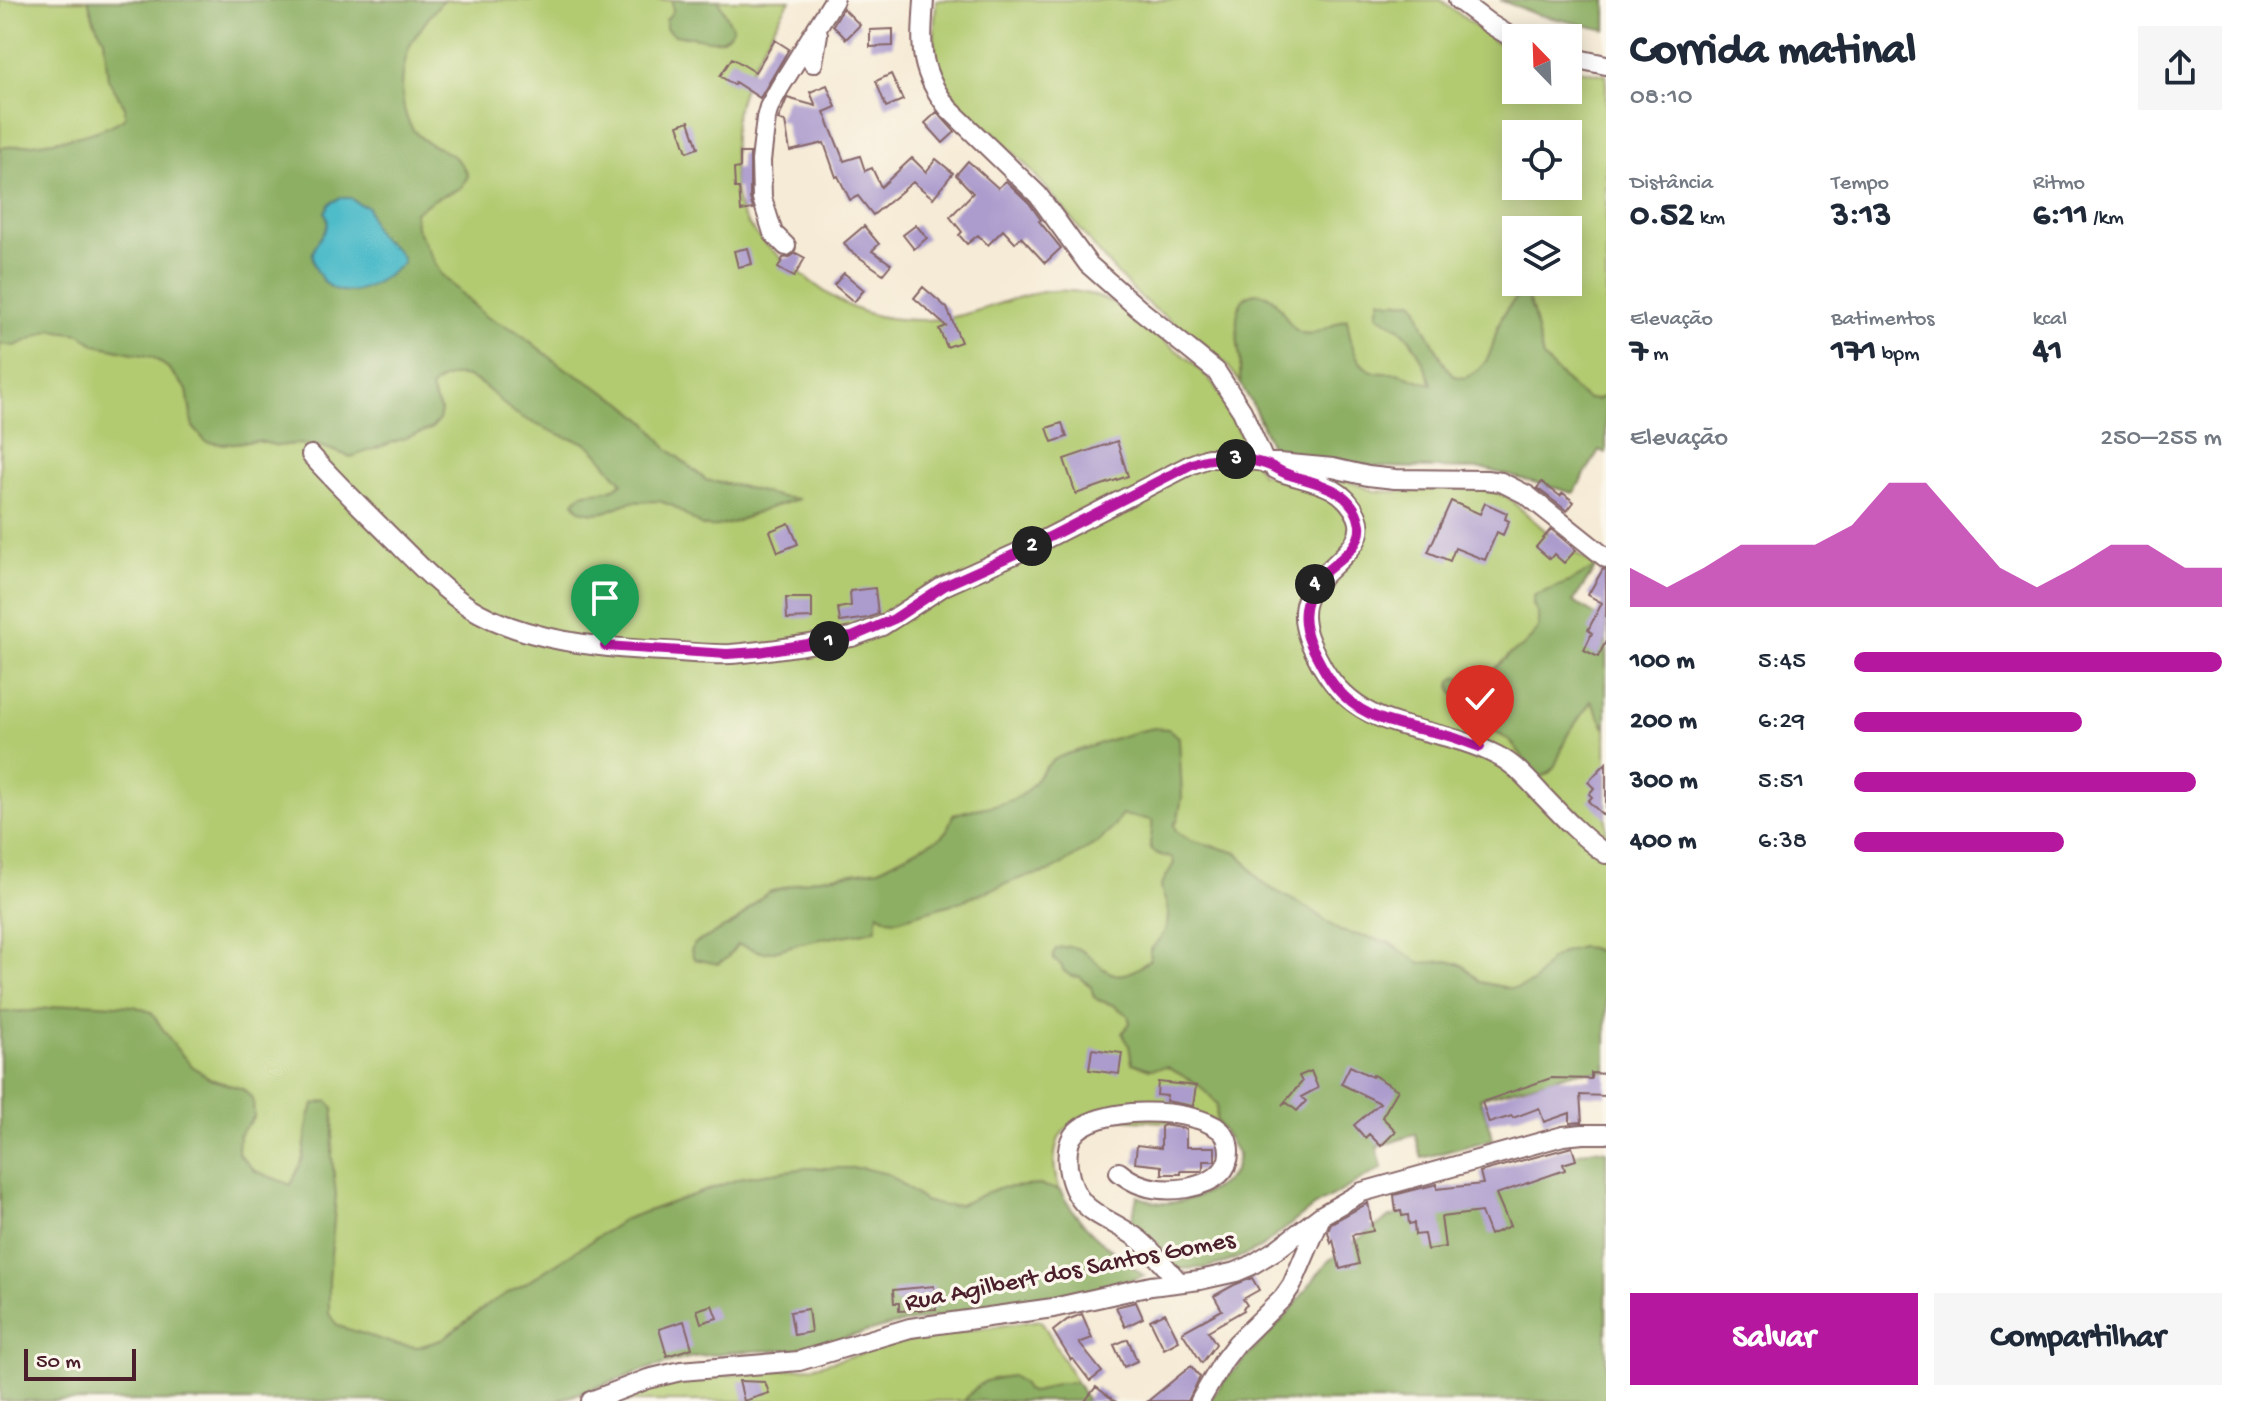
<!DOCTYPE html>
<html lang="pt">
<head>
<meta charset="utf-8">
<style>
	:root { --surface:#fff; --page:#f6f6f7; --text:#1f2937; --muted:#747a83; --accent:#b5179e }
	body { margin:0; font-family:"Gochi Hand",sans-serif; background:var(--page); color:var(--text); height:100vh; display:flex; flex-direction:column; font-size:30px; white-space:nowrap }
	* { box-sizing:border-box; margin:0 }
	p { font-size:26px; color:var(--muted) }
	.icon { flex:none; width:44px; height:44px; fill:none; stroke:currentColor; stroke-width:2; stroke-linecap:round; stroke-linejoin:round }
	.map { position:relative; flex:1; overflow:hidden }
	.side { display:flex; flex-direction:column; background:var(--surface); width:640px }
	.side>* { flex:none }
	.needle { width:52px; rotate:337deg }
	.fabs { position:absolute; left:1502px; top:24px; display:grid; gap:16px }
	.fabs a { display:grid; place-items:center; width:80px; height:80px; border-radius:0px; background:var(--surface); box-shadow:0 4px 20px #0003; font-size:40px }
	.scale { position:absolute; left:24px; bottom:20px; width:112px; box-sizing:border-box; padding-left:8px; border:4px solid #4a1f2b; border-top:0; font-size:22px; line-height:28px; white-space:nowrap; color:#4a1f2b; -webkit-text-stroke:6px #fbf7ec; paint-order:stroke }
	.pin { position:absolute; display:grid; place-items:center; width:68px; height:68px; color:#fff; margin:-82px -34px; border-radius:50% 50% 50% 0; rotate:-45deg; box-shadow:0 0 8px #0007 }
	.pin .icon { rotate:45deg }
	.km { position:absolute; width:40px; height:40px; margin:-20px; border-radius:50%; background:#222; color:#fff; font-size:22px; line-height:40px; text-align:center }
	.round { display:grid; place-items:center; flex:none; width:84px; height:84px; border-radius:0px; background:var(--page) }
	.summary { display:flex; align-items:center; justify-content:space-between; height:136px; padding:0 24px }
	h1 { font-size:44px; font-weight:700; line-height:60px }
	.stats { display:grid; grid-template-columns:repeat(3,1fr); gap:12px; height:136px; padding:8px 24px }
	.stats div { display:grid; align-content:center }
	.stats b { font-size:34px; font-weight:700 }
	.stats small { font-size:22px; font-weight:400 }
	.stats p { font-size:22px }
	.chart { height:224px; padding:16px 24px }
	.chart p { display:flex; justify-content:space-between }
	.chart svg { width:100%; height:144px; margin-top:8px; fill:var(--accent); opacity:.7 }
	.primary-button { display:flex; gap:16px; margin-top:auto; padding:16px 24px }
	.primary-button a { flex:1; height:92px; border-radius:0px; background:var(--accent); color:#fff; font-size:32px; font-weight:700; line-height:92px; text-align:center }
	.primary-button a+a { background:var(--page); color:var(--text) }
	ul { padding:0 24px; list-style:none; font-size:26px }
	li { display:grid; grid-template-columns:128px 96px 1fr; align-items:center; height:60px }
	li i { height:20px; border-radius:10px; background:var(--accent) }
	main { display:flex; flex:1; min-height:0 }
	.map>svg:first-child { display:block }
	.green { fill:#b2cb71; stroke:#7e754e; stroke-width:2; fill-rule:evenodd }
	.forest { fill:#8daf63; stroke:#6c6747; stroke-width:2 }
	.water { fill:#4fbcc9; stroke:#4c6e7a; stroke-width:2 }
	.building { fill:#ac9bcd }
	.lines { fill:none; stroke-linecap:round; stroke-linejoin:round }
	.minor-casing { stroke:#866667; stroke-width:22 }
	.minor { stroke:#fff; stroke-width:18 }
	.route-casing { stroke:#fff; stroke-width:16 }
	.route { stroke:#b5179e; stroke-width:10 }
	.labels { text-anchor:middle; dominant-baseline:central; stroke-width:7; stroke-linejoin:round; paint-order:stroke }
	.street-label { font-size:26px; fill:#4a1f2b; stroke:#fbf7ec }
</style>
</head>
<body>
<main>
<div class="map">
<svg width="1606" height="1401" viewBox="0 0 1606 1401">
	<rect width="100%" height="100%" fill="#fbf7ec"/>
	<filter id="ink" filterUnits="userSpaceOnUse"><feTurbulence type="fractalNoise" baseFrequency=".0125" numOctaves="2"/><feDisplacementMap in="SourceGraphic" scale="16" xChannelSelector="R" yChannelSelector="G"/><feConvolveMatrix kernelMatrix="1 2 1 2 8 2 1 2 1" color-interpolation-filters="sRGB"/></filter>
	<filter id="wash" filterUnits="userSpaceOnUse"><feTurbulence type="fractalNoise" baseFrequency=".006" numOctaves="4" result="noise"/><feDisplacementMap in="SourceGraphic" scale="32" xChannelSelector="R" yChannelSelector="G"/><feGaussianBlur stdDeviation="1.8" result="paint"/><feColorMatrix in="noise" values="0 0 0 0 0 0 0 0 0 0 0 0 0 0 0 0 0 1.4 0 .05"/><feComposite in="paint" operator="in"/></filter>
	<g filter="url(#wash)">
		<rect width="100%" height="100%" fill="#f6ebd6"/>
		<path class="green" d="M0,0H790C768,38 742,76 735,121C733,137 734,153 734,169C735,186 735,202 743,216C756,239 779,256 799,272C841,307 869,321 925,320C996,318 1040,268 1113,303L1191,361L1213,383L1221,396L1261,474L1306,475L1343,479L1374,491L1394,492L1451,487L1492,491L1506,496L1556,540L1596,567L1573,602L1606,621V1072H1575L1480,1098L1493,1139L1422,1158L1415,1134L1377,1147L1382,1168L1313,1207L1260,1248L1228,1262L1204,1268L1137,1196C1145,1199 1153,1203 1162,1203C1185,1203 1240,1186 1237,1156C1237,1146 1228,1135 1224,1126C1194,1124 1163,1122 1133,1120C1119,1119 1103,1115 1090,1117C1078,1118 1061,1130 1058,1141C1038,1202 1105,1245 1144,1276L1088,1291L892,1325L803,1349L731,1352L692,1357L650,1368L589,1391L556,1401H0Z
			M936,0H1441L1494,41L1516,50V90H1568V68L1606,75V453L1599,450L1574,493L1485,469L1383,467L1275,456C1262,426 1251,396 1231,370C1206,338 1166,322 1137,294C1094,253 1063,203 1022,161C996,134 961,112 943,78C931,54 935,25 936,0ZM1516,134H1568V186H1516ZM1516,230H1568V282H1516Z
			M1041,1320L1087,1401H613L679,1380L812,1367L922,1337Z"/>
		<path class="forest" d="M88,0H444C435,8 411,40 408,51C400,76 398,115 417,134C435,153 455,146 468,176L461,188L435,199L415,212L416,227L441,274L486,317L517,331L560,365L625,404L647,423L667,448L706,480L739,486L780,497L799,499L769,508L732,523L713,527L702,526L673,506L659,501L630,502L605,512L593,513L580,510L574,502L581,494C597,490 610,494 622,482C610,470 602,456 589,445C581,440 574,440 566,437C551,431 527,421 515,413C499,403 488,385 470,378C456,373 441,377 431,388L434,398L441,411L439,420L431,429L351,457L320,446L295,444L278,446L258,441L222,444L206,442L193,427L187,390L168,368L152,357L96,345L80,334L51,330L15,346L0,344V148C34,144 99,138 125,117V107L108,79L104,39L94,20Z
			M672,0H718L733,28C724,47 707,39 691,37C679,36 674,37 666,28V20L673,11Z
			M1500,0H1606V30L1535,14Z
			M1524,289L1533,312L1543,358L1575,390L1587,399L1597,400L1606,395V453L1599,450L1574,493L1485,469L1383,467L1275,456C1268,439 1261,421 1253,405C1249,398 1243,390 1241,383C1239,375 1241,366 1240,358C1237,339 1228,287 1263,294C1286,299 1285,339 1313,333C1324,330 1336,323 1347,319C1350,337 1353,367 1376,372C1384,374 1393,372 1401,374C1411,377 1421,382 1432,384C1424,364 1416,342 1399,328C1391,321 1384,322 1377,314L1380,299L1391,302L1413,301L1417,306L1425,328L1447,368L1454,376L1466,378C1497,360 1489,346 1501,319C1505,308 1517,298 1524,289Z
			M1596,567L1573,602L1606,621V729L1591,701C1584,713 1575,723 1568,734C1559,749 1559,773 1540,777C1527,768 1522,753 1511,742C1501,733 1488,731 1478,722C1473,718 1471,711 1467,707C1458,697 1450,696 1451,681L1455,678L1462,677L1469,685L1474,684L1483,673L1493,670L1510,654L1522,647L1531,638L1538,628V614L1533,604V596L1569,582Z
			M1155,728L1168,729L1179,737L1182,797L1178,819L1174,825L1176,831L1191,840L1238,853L1260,880L1270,888L1308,908L1340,931L1388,942L1420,963L1448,961L1464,966L1480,982L1508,988H1517L1533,983L1549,961L1563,952L1581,947L1590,948L1606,955V1072H1575L1480,1098L1493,1139L1422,1158L1415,1134L1377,1147L1382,1168L1313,1207L1260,1248L1247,1254L1228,1262L1204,1268L1176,1269L1131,1226L1137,1196C1143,1198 1149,1201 1155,1202C1178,1207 1219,1192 1233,1173C1237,1168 1237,1161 1238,1154L1216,1120L1217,1104L1198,1084L1167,1067L1150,1069L1132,1063L1129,1045L1122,1033L1130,1023L1128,1015L1113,1005L1098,1000L1094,997L1091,987L1080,977L1071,976L1064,971L1061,965L1054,960L1053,954L1056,949C1099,933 1098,1005 1150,959V950C1163,937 1171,926 1167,906C1165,899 1162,894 1161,886L1174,863L1172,858C1137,851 1155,842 1152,820L1122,815L1109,832L1098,842L1049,872L1021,878L962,901L897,920L888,919L878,913L876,929C851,937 830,936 806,942C792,944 775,954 761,952C753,950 746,946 737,945L727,958L718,964L694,959L691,951L694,944L736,922L759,899L769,892L813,879L879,869L941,837L947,830L953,815C975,806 999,808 1020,796C1033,788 1038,774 1049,764C1058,755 1071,753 1083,749C1107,741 1130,732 1155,728Z
			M80,1003L134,1006L151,1012L176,1048L191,1065L210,1079L243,1089L253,1099L254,1117L239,1135L238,1153L255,1171L291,1185L303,1158L309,1116L314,1104L328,1101L334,1109L332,1156L336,1195L329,1279V1314L338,1326L395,1344L418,1347L441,1340L490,1303L526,1283L625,1219L744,1177L806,1168H862L888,1174L924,1201L943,1206L959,1205L998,1188L1039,1185L1060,1190C1079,1228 1112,1250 1144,1276L1088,1291L892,1325L803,1349L731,1352L692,1357L650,1368L556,1401H0V1012L31,1011Z
			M1594,1149L1606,1151V1401H1209L1223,1382L1287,1315L1327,1262L1388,1218C1457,1195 1524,1168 1594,1149Z
			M1012,1376L1023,1384L1026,1390L1031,1392L1038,1391L1058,1383H1077L1087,1401H964C980,1380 987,1379 1012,1376Z"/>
		<path class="water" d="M340,198H351L359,204L367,206C370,214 371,225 376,232C384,245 401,247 403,263C381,282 340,311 318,273C299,240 338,236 325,212L330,203Z"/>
		<g id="blocks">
			<path class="building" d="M843,8L860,25L846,39L833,25Z
				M893,29V46L870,47V30Z
				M775,40L789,49L760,98L735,82L734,85L720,76L732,58L755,72Z
				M891,74L903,100L886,107L876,81Z
				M827,85L836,107L824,112L844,161L860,156L865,171L872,168L881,187L912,158L926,172L936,159L953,173L933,198L913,182L873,215L858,196L850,200L838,176L836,177L824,143L790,151L785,122L778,120L787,98L816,106L810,92Z
				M937,112L955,132L943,143L925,123Z
				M689,121L698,148L687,152L678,125Z
				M740,153H750V198L753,209L741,211L739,188H735L734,169L740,168Z
				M968,161L998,188L1006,181L1029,203L1041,220L1039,221L1061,248L1045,263L1021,237L1015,243L1003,230L988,245L978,235L967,244L959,235L962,232L950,217L973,193L956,175Z
				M916,225L927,238L914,249L903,235Z
				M864,226L879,244L872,251L891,264L883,274L849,250L844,243Z
				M748,248L752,264L738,267L734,251Z
				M796,253L805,258L794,277L778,268L783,258L790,257Z
				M844,273L864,290L854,302L834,285Z
				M923,287L947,308L961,342L947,347L939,329L946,326L914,298Z
				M1062,423L1067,437L1052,442L1047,428Z
				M1117,441L1128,476L1076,494L1064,459Z
				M1542,482L1560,496L1563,493L1574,502L1567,511L1537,488Z
				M1451,501L1480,514L1485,503L1507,513L1505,519L1509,521L1503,535L1497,532L1485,560L1455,548L1450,561L1428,552Z
				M789,523L798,544L778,552L770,531Z
				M1551,529L1576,550L1564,563L1554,554L1550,559L1536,547Z
				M1603,569L1606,570V641L1598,657L1584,650L1592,633L1588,630L1602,603L1588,595Z
				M875,588L878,614L868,618L840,622L838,608L851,606L850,591Z
				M786,598H812V618L787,619Z
				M1606,763V818L1588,801L1592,797L1589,794L1594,788L1588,782Z
				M1092,1049L1122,1053L1119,1074L1089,1070Z
				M1350,1066L1372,1077L1373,1075L1398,1090L1382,1117L1396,1131L1381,1146L1369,1134L1365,1138L1354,1125L1380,1103L1341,1084Z
				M1311,1071L1318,1088L1301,1097L1306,1101L1297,1111L1287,1103L1282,1105L1302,1082L1299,1076Z
				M1591,1073L1606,1074V1096L1580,1095L1582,1122L1570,1123V1113L1544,1122L1539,1108L1513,1118L1512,1116L1489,1123L1482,1102L1551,1078L1591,1079Z
				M1158,1082L1196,1086L1193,1106L1166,1101L1167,1096L1157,1095Z
				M1164,1125L1186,1129V1147H1215V1161H1203V1170L1201,1171H1181V1174H1162V1166L1135,1163L1137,1145L1161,1148V1127Z
				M1572,1147L1576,1160L1563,1164L1565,1170L1496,1194L1510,1226L1490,1235L1481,1212L1441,1217L1445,1247L1427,1250L1424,1234L1415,1235L1414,1223L1409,1224L1408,1215L1402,1216L1401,1211L1396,1212L1394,1195L1437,1184V1189L1483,1184L1480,1172Z
				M1368,1203L1373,1231L1352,1235L1359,1264L1340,1269L1333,1240L1331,1243L1328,1232L1331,1223Z
				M1252,1278L1259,1290L1243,1299L1247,1305L1243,1308L1244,1310L1208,1331L1216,1344L1202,1363L1182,1332L1222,1310L1214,1296L1234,1285Z
				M934,1286L936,1309L899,1311V1303H894L893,1290Z
				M1136,1302L1143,1318L1125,1327L1116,1307Z
				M712,1305L717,1318L701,1323L697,1310Z
				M808,1309L811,1332L794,1335L790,1312Z
				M1165,1313L1179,1341L1164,1349L1150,1320Z
				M1082,1314L1092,1338L1079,1343L1102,1372L1090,1381L1073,1359L1071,1360L1053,1331L1067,1320Z
				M684,1321L692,1348L667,1356L659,1329Z
				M1128,1339L1137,1361L1124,1367L1114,1345Z
				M1191,1366L1200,1377L1188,1401H1148Z
				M739,1381L765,1382L769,1393L744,1401Z
				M1096,1387L1115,1401H1085Z"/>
		</g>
	</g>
	<g filter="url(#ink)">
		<use href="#blocks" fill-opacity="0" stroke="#866667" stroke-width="2"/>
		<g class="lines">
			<defs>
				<path id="minor" d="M924,0C921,47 918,70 949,109L1038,195L1088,264L1138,308L1216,371L1242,411L1265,463
					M1458,0L1490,24L1516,40
					M1568,57L1606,65
					M813,63L818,34
					M786,246L773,233L762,198L761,161L766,118L769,107L780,87L834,0
					M311,455C338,485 367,513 396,542C419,565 442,589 469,607C523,641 602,648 664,651C686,652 709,655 731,654C772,651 812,644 852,637L882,626L944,586L1024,550L1190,465L1208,458H1225L1333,468L1368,476L1395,479L1486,480L1501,482L1527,495L1606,558
					M1275,469L1281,472C1311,482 1342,483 1357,516C1372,550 1313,569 1305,605C1300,627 1313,650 1323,668C1364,737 1434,722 1498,756C1516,765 1530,782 1543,796C1563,817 1583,838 1606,854
					M1119,1172C1139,1189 1162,1192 1187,1188C1207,1184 1229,1175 1229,1152C1229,1143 1227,1136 1220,1130C1194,1107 1092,1104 1072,1137C1067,1146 1067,1157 1068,1167C1075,1215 1105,1214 1137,1238C1153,1250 1165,1267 1179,1282
					M591,1401L648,1379L681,1371L799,1361L910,1328L1053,1308L1151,1286L1200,1280L1236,1272L1250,1266L1276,1250L1322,1215L1362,1192L1563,1136L1583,1134H1606
					M1200,1401L1224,1360L1237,1343L1283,1298L1292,1285L1322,1215"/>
			</defs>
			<use href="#minor" class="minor-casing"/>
			<use href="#minor" class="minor"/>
		</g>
	</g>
	<g class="lines" filter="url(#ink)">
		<defs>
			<path id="route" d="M605,646L727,654L758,652L852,637L894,619L944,586L1024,550L1190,465C1213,455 1238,457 1262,463C1272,465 1280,472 1290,475C1318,484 1354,489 1360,525C1363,548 1333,563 1320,577C1303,597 1300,621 1311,645C1320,663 1329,682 1344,696C1371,723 1410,726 1445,735C1457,738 1468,743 1480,747"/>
		</defs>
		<use href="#route" class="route-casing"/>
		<use href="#route" class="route"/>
	</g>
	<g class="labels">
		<g class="street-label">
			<text transform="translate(1070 1273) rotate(-11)">Rua Agilbert dos Santos Gomes</text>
		</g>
	</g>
</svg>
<div class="fabs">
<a><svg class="needle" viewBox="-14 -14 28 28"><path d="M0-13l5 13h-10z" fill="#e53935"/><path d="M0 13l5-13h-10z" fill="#747a83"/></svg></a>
<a><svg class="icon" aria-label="locate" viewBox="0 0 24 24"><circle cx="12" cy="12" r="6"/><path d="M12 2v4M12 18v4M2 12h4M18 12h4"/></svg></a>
<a><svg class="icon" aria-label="layers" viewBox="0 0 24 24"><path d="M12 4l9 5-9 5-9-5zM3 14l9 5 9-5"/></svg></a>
</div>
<div class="scale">50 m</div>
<div class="pin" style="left:605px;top:646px;background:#1e9e55"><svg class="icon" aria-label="arrive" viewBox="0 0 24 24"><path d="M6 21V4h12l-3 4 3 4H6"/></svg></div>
<div class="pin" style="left:1480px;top:747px;background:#d93025"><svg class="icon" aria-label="check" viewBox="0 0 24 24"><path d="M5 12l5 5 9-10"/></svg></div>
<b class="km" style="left:829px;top:641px">1</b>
<b class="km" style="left:1032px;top:546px">2</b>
<b class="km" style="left:1236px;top:459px">3</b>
<b class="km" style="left:1315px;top:584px">4</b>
</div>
<section class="side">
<div class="summary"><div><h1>Corrida matinal</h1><p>08:10</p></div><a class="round"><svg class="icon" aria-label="share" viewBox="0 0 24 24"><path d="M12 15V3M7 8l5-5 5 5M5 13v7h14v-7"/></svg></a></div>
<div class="stats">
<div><p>Distância</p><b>0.52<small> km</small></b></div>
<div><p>Tempo</p><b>3:13</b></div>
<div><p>Ritmo</p><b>6:11<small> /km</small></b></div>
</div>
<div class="stats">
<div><p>Elevação</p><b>7<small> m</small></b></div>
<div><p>Batimentos</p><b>171<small> bpm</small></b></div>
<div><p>kcal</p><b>41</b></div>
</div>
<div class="chart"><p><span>Elevação</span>250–255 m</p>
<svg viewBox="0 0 160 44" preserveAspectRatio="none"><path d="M0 44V32L10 38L20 32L30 25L40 25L50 25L60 19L70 6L80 6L90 19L100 32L110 38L120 32L130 25L140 25L150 32L160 32V44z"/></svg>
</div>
<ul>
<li><b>100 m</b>5:45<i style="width:100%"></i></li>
<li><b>200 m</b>6:29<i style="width:62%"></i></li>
<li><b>300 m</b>5:51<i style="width:93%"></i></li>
<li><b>400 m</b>6:38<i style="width:57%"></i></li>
</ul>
<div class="primary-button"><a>Salvar</a><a>Compartilhar</a></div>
</section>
</main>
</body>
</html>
